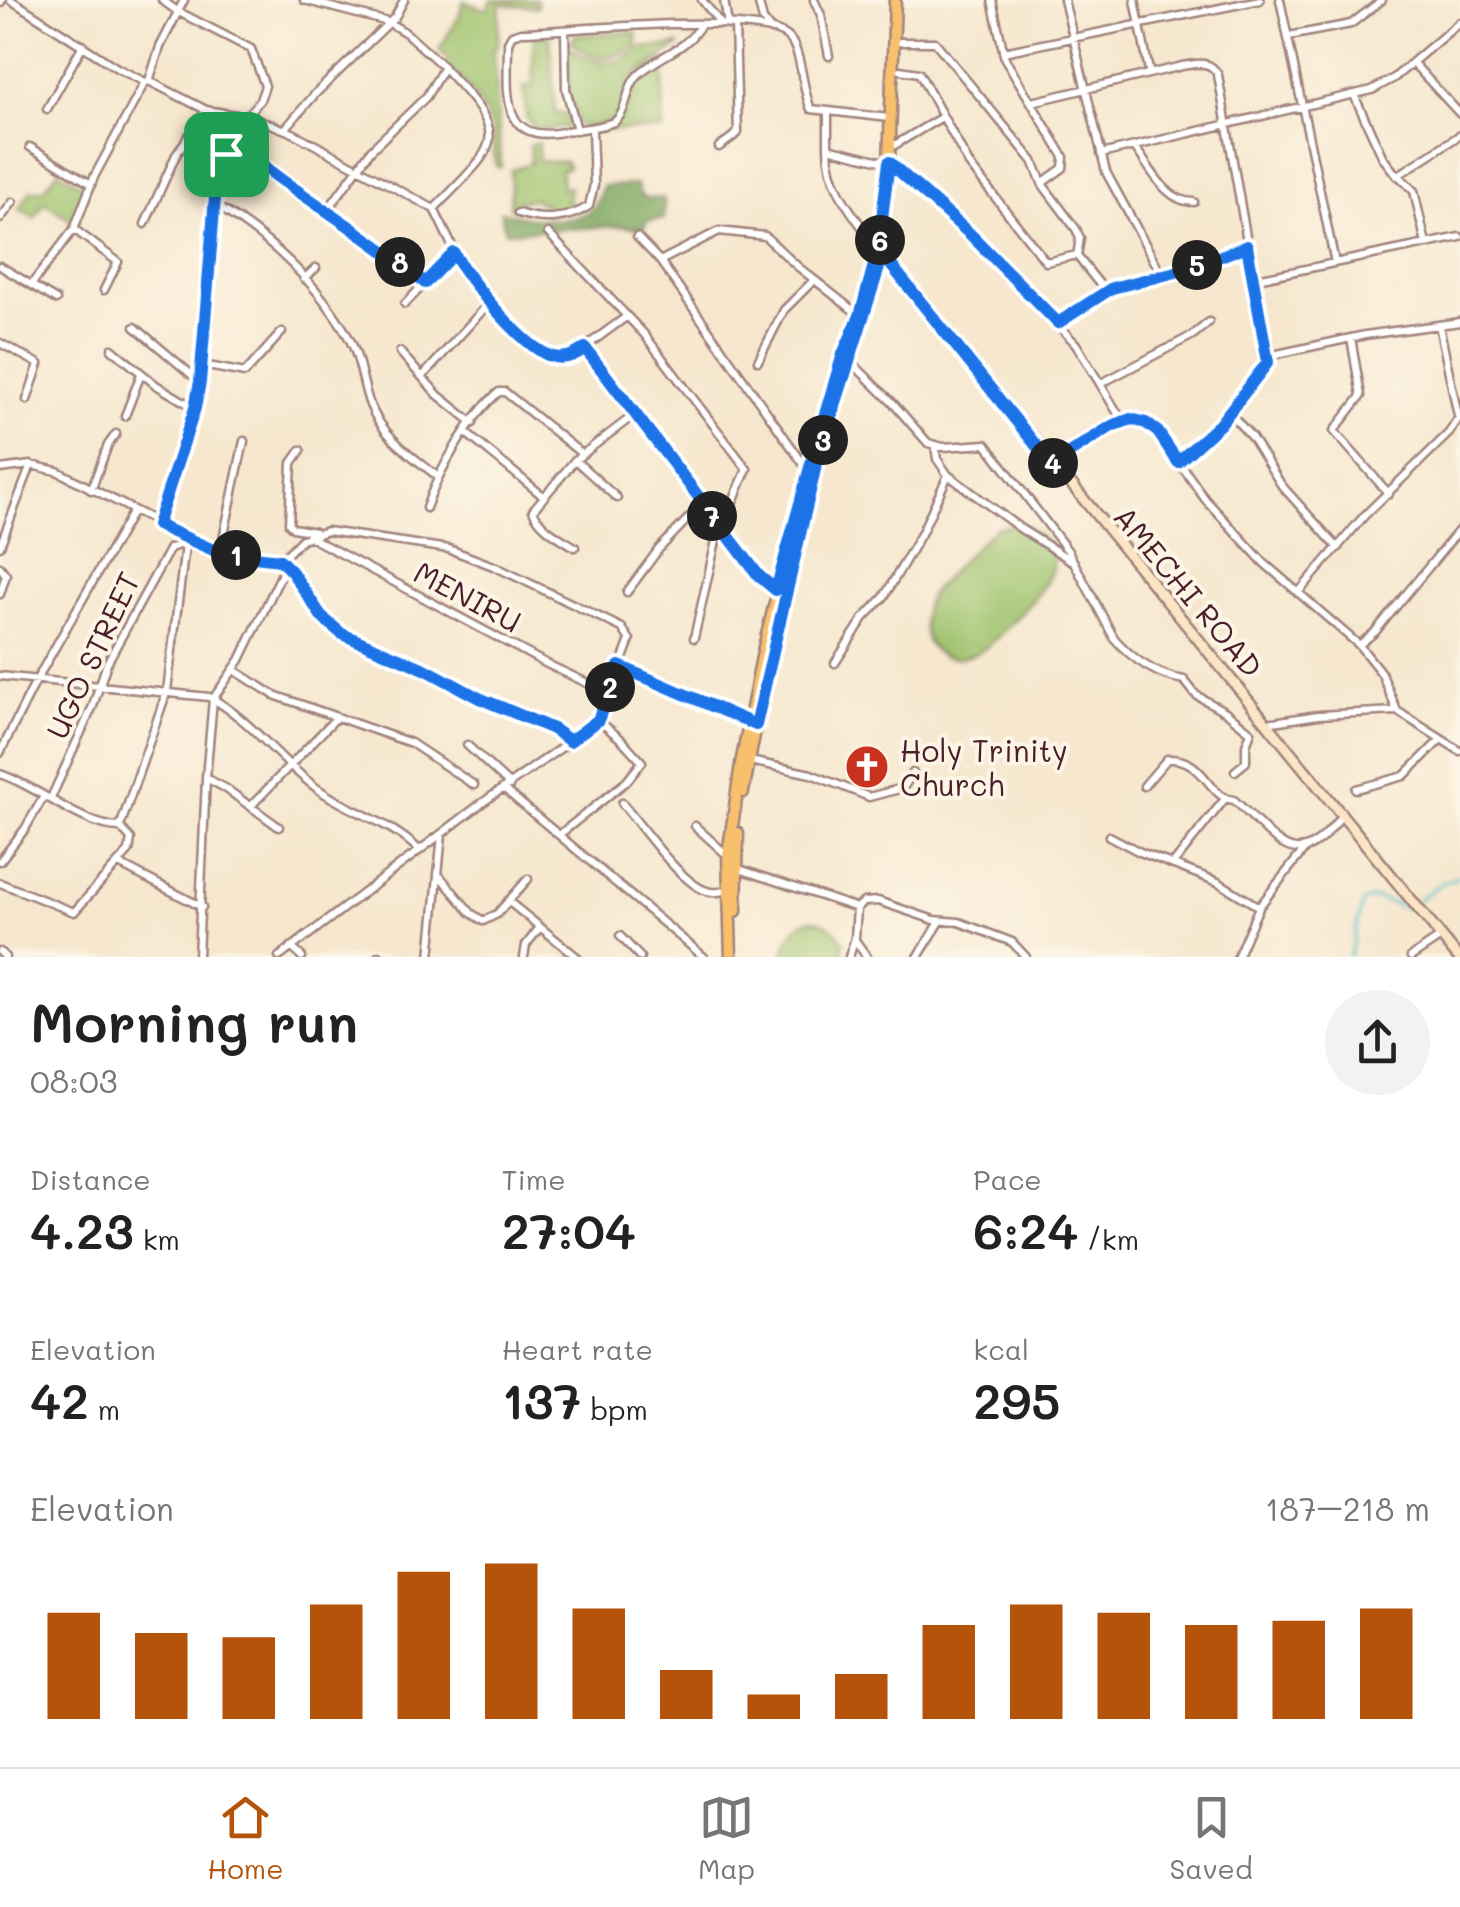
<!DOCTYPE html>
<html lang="en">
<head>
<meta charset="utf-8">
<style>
	:root { --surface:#fff; --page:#f2f2f2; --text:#222; --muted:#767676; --line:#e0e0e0; --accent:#b45309 }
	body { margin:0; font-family:Mali,sans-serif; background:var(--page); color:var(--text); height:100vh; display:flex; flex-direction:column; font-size:38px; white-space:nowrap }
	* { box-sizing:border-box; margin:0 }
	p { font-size:32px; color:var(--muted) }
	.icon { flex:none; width:55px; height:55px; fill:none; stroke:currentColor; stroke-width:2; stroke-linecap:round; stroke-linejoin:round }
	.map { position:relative; height:957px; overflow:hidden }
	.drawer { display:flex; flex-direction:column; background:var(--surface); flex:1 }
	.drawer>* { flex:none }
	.pin { position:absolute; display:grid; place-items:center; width:85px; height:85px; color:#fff; margin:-42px; border-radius:20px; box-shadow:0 5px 15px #0006 }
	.km { position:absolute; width:50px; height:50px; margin:-25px; border-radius:50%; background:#222; color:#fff; font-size:28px; line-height:50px; text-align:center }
	.round { display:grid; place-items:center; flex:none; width:105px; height:105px; border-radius:52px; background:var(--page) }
	.overview { display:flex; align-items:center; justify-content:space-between; height:170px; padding:0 30px }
	h1 { font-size:55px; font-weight:600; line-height:75px }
	.stats { display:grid; grid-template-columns:repeat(3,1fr); gap:15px; height:170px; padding:10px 30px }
	.stats div { display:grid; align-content:center }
	.stats b { font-size:50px; font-weight:600 }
	.stats small { font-size:28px; font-weight:400 }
	.stats p { font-size:28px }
	.chart { height:280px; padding:20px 30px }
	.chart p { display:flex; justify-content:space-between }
	.chart svg { width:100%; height:180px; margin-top:10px; stroke:var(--accent); stroke-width:6 }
	.tab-bar { display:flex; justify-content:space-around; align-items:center; height:140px; border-top:2px solid var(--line); background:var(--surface); font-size:28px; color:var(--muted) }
	.tab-bar a { display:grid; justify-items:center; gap:5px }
	.tab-bar .on { color:var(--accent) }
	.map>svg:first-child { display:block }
	.green { fill:#9ec26c; stroke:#74704c; stroke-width:2.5 }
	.forest { fill:#7ea860; stroke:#646446; stroke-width:2.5 }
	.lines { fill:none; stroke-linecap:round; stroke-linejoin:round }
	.stream { stroke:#56c3cf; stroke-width:2.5 }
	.street-casing { stroke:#a0837c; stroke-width:11 }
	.secondary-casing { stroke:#a0837c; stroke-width:14 }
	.primary-casing { stroke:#a0837c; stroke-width:15 }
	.street { stroke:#fff; stroke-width:6 }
	.secondary { stroke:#fce5c4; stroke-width:9 }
	.primary { stroke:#f8bf6c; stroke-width:10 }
	.route-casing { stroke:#fff; stroke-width:20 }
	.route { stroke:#1a73e8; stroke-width:12 }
	.labels { text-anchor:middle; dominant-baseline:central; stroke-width:8; stroke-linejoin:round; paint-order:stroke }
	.street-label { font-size:30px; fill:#4a1f2b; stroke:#fcf5e5 }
	.poi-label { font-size:30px; fill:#4a1f2b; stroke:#fcf5e5; text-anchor:start }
</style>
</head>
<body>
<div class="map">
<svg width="1460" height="957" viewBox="0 0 1460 957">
	<rect width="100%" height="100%" fill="#fcf5e5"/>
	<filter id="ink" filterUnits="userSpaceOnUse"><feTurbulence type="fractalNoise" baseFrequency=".01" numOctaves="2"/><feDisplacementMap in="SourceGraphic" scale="20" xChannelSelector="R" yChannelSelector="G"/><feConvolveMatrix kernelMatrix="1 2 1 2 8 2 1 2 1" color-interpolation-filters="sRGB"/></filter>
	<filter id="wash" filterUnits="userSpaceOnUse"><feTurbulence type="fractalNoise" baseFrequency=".0048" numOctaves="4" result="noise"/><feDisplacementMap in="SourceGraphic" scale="40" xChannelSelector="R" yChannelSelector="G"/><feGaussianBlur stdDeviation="2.25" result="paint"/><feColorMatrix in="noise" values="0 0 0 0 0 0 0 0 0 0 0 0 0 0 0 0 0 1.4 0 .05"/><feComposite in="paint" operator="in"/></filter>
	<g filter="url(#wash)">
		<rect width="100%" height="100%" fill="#f6e7ce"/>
		<path class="green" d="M492,0H537V7L500,4L498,45L494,48L501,167H497C490,148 495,142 491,127C484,103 464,84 448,66L447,58L439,50L459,17L463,1L487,10Z
			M631,32L637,34V45C608,61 599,63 571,42L575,35Z
			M534,36H550L555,113L569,115L570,127L535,131L526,116L524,87H532Z
			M680,45L633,75L617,118L593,127L579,126L569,89L570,48L587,58L608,63L621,60L639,48Z
			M664,60L663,130H599L621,120L641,72Z
			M538,143L539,161L566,162L568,167L561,170L562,189L570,187L568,203L580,209L545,214V203H538L535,199L518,201L517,209L510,208L511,170L531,163L530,145Z
			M58,170L87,188L72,221L45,202L34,218L19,209L31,190H44Z
			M1019,525C1080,546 1047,587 1017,617C999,635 983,658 955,658C922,658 916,617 931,594C936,586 989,532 996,528C1001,526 1013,526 1019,525Z
			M809,920C827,920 833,928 844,941L842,957H783C788,940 792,926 809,920Z"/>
		<path class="forest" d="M637,185L640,195L648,199L664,198V219L646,221L644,229L622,226L505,232L501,212C524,217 572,228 592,209C598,204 600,194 603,186Z"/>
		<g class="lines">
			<path class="stream" d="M1417,900L1442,883L1460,876
				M1349,957L1363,901L1376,898L1407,908L1411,905"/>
		</g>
	</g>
	<g filter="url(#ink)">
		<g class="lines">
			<defs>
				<path id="street" d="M11,0L117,68L145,82L149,81L206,110L255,118L293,133L434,209L463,268L513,327L548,355L558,358L574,355L626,317
					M304,0L388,22L406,33L444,67L426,97L371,150L327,211
					M702,0L721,24
					M724,0L728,25
					M758,0L763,20L771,30
					M814,0L821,15L829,56
					M992,0L1005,59L1064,157L1063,168L1042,183
					M1064,0L1106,172L1162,275
					M1135,0L1149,71
					M1280,0L1335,263
					M0,3L2,0
					M701,24C687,50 659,55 639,74C625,86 629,111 614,122C598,128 583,128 567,131C498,147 508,91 508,42L512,35L521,32C568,31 758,11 788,37C802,49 802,91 811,109L889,118
					M565,30L566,89L577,130
					M1289,36L1351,24L1382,0
					M899,42H935L1033,161L1043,185L1076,229L1080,238L1077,256L1105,291
					M1003,52L1260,0
					M1413,63L1460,114
					M900,70L919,73L969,164L1046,262L1077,255
					M149,81L160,47L184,0
					M1354,95L1383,158L1397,176L1460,135
					M1032,102L1182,66C1197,64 1210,59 1218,75L1268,362L1220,424L1178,462
					M47,109L83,45
					M828,112V148L889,163L971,234L1076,344L1123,422
					M285,129L316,93L395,17L404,0
					M893,146L942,117
					M1134,146C1150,167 1165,202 1194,202
					M30,147L91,184
					M230,147C254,157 268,171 289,186C335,218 382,247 425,283
					M719,147L738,133L735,25
					M828,148C828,188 855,217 878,248
					M1101,154L1372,90L1394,78L1460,22
					M1399,176L1414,191L1426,244
					M215,205C268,236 320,285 350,340C361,360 362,384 370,405C384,438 411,455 438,477
					M434,209C499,142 513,140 444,68
					M518,213C541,221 568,220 589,206L594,185L592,130
					M0,219L13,202
					M145,224L176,155L206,110
					M74,229L118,262L104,290
					M548,233L644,334L747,469L716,541L694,638
					M637,237L660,261L807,469
					M660,261L719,231L765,236L797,266L859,315
					M0,266L56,300
					M304,279L316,268
					M1252,280L1460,237
					M31,285L74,229L94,177L145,82
					M405,304L454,253
					M1058,323L1105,291L1184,269L1247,246
					M1439,325L1458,416
					M135,327L199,381
					M1351,338L1361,396L1334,431L1389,494
					M0,343L39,364L27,400
					M585,348L759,576L779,594
					M112,349L156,385L195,408
					M400,352L438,395L473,423
					M844,355L892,402L928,443L943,447L986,444L1068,551L1114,638C1133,660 1155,675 1184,680L1196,695L1226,712L1251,732L1246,745V762L1235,771
					M1268,356L1365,335L1460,322
					M758,361L784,310L814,280
					M202,365L245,373L282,332
					M423,376L491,301
					M1100,384L1193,335L1209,322
					M1230,413L1252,438L1282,486L1338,548
					M125,416L141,374
					M466,433L543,496
					M935,446L937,459L948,475L1021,529L1072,561
					M301,450L292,463L289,524L293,528L315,532
					M575,460L617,498
					M1052,463L1126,419L1146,423L1158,432L1205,499L1264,563L1359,645L1382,674L1397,711L1460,751
					M0,469L31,465L57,471L208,548L280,561
					M91,490L108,445L116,434
					M426,508C438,472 469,417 499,392H505L582,454
					M157,525L195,408L200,382L217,185L226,154L245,118L260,100L265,86L251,49L177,11L162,0
					M308,536L547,664L608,693
					M0,546L31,465
					M575,547C559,537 539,527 533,510L575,460L634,415
					M220,553L244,441
					M285,564L323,617L343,635L427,670L479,698L553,729L570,741
					M0,567L6,575L0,594
					M627,592L659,549L702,504
					M1298,593L1365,515L1449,433L1460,416
					M1359,645L1375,632L1460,529
					M835,663L864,618L884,597L921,534L948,475
					M619,666L751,723
					M234,670L274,695L411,743L474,785
					M0,676L209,697C250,718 280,762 318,789C351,813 388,820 419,850
					M1267,723L1318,715L1397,711
					M467,745L510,785
					M0,753L37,679L133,511
					M750,761L811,774L869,797L903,788L913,773
					M0,774C36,785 83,827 120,827
					M206,778L225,788L279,827
					M1144,786L1167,759C1206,757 1206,797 1234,800C1277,838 1295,880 1341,816
					M504,789L704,957
					M1356,789L1404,776L1441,739
					M51,798L93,706L107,663L170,548L185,543
					M622,803C641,826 678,879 704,890C712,894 720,892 728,890
					M251,806L336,718
					M695,826L727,855
					M560,834L627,781L642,762L622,740L598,720
					M1109,836L1140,852L1218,882L1259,907L1303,851
					M0,861L25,829L44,796
					M119,864L202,907
					M1173,864L1224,800
					M736,868L857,908
					M438,874L471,913L483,921L497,914L528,879
					M0,883L74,912L129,851L131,839L120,827L167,691L186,538
					M508,901L577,957
					M857,908L864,902L878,901L934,920L959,922L1012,942L1026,957
					M620,936L640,957
					M855,940L867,957
					M291,947L302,957
					M0,952L5,957
					M1238,955L1259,907
					M198,957L206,778L213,699L240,660L286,565
					M279,957L482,803L591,727L604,708L630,640L622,628L496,567L449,549L327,531L302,539L280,561
					M378,957L379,956
					M430,957L442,834
					M524,957L526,945L540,927
					M849,957L855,938L857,908
					M918,957L940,922
					M1411,957L1441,937"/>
				<path id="secondary" d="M879,249L1458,957"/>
				<path id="primary" d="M743,792L769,658L801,520
					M736,911L738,833
					M731,957L728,855L741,764L764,647L808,470L879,249L889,163L895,0"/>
			</defs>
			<use href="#street" class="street-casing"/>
			<use href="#secondary" class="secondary-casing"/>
			<use href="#primary" class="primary-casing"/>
			<use href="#street" class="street"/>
			<use href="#secondary" class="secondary"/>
			<use href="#primary" class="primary"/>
		</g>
	</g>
	<g class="lines" filter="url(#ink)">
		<defs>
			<path id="route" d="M230,147C254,157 268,171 289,185C335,217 382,247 425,283L454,253C467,279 526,351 554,357C566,360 576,355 585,348L759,576L776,590L820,431L843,354L860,316L878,250L889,162L970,234L1058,323L1112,288L1184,270L1247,246L1268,362L1220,424L1178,462L1158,432L1146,423L1131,419L1112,426L1051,464L883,255L816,465L756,725L619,666L598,720L570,741L553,729L479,698L427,670L342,634L322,617L292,572L280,560L220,553L157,525L195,408L200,382L216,185Z"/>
		</defs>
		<use href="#route" class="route-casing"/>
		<use href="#route" class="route"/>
	</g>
	<defs>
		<symbol id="church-disc" viewBox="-11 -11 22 22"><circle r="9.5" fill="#c8321e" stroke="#fcf5e5"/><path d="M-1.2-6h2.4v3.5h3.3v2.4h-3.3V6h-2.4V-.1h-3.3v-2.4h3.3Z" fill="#fff"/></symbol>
	</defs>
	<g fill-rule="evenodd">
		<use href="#church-disc" x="842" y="742" width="50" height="50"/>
	</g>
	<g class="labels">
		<g class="street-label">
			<text transform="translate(1189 591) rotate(50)">AMECHI ROAD</text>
			<text transform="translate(468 596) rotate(28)">MENIRU</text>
			<text transform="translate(92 655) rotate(-65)">UGO STREET</text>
		</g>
		<g class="poi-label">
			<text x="900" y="750">Holy Trinity<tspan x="900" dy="34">Church</tspan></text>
		</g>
	</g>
</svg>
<div class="pin" style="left:226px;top:154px;background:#1e9e55"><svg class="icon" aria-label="arrive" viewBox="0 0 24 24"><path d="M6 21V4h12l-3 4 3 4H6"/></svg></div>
<b class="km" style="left:236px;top:555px">1</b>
<b class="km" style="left:610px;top:687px">2</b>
<b class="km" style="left:823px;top:440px">3</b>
<b class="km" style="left:1053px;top:463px">4</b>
<b class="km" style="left:1197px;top:265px">5</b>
<b class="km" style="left:880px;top:240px">6</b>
<b class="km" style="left:712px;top:516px">7</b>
<b class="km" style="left:400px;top:262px">8</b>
</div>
<section class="drawer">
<div class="overview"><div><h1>Morning run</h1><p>08:03</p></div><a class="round"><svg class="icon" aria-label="share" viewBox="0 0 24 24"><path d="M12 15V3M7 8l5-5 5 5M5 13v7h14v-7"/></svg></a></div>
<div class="stats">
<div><p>Distance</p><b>4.23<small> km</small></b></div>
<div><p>Time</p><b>27:04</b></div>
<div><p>Pace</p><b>6:24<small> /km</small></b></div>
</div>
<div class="stats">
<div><p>Elevation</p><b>42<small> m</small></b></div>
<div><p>Heart rate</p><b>137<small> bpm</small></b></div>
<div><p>kcal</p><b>295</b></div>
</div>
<div class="chart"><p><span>Elevation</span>187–218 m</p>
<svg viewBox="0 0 160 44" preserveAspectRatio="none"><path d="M5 44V18M15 44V23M25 44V24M35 44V16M45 44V8M55 44V6M65 44V17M75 44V32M85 44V38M95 44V33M105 44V21M115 44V16M125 44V18M135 44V21M145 44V20M155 44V17"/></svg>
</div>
</section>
<nav class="tab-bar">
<a class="on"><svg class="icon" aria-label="home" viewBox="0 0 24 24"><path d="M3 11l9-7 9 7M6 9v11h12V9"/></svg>Home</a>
<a><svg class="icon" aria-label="map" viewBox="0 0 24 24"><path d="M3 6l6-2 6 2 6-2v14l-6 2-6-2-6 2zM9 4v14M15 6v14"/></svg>Map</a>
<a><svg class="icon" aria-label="saved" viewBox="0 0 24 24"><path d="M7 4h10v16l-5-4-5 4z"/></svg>Saved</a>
</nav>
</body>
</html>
